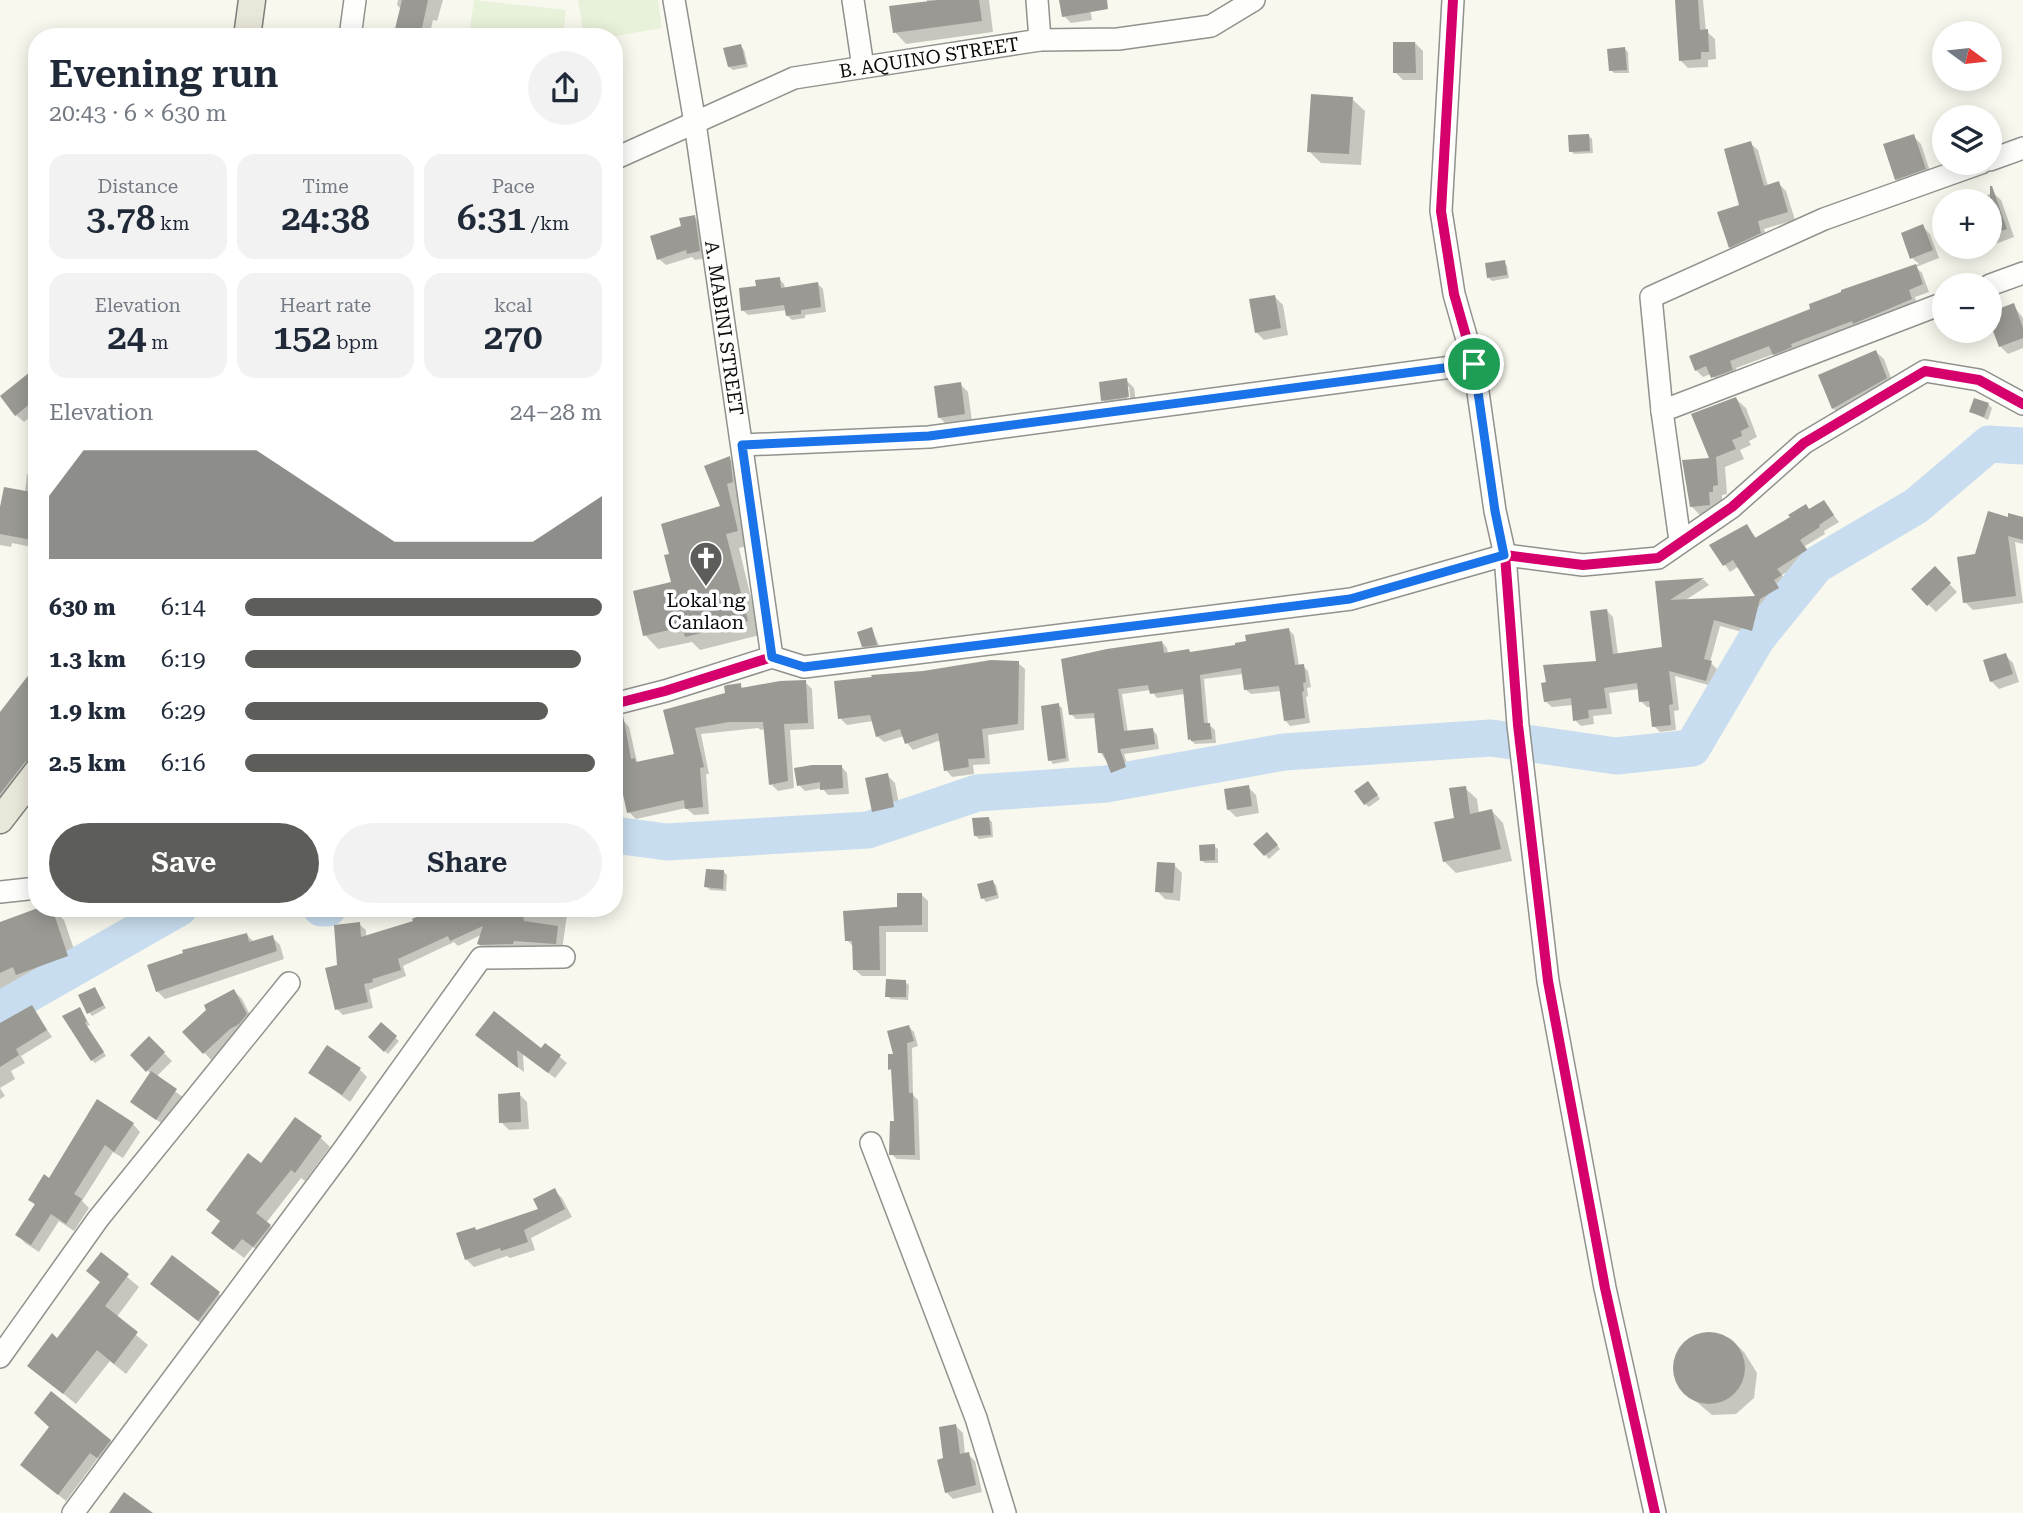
<!DOCTYPE html>
<html lang="en">
<head>
<meta charset="utf-8">
<style>
	:root { --surface:#fff; --page:#f2f2f3; --text:#1f2937; --muted:#747a83; --accent:#5d5d5a }
	body { margin:0; font-family:"Roboto Serif",serif; background:var(--page); color:var(--text); height:100vh; display:flex; flex-direction:column; font-size:26px; white-space:nowrap }
	* { box-sizing:border-box; margin:0 }
	p { font-size:23px; color:var(--muted) }
	.icon { flex:none; width:38px; height:38px; fill:none; stroke:currentColor; stroke-width:2; stroke-linecap:round; stroke-linejoin:round }
	.map { position:relative; flex:1; overflow:hidden }
	.sheet { position:absolute; left:28px; top:28px; width:595px; height:889px; display:flex; flex-direction:column; background:var(--surface); border-radius:28px; box-shadow:0 4px 18px #0003 }
	.sheet>* { flex:none }
	.needle { width:46px; rotate:105deg }
	.buttons { position:absolute; left:1932px; top:21px; display:grid; gap:14px }
	.buttons a { display:grid; place-items:center; width:70px; height:70px; border-radius:50%; background:var(--surface); box-shadow:0 4px 18px #0003; font-size:35px }
	.pin { position:absolute; display:grid; place-items:center; width:60px; height:60px; color:#fff; margin:-30px; border:4px solid #fff; border-radius:50%; box-shadow:0 2px 7px #0007 }
	.round { display:grid; place-items:center; flex:none; width:74px; height:74px; border-radius:37px; background:var(--page) }
	.headline { display:flex; align-items:center; justify-content:space-between; height:119px; padding:0 21px }
	h1 { font-size:38px; font-weight:600; line-height:52px }
	.figures { display:grid; grid-template-columns:repeat(3,1fr); gap:10px; height:119px; padding:7px 21px }
	.figures div { display:grid; align-content:center; border-radius:18px; background:var(--page); text-align:center }
	.figures b { font-size:35px; font-weight:600 }
	.figures small { font-size:19px; font-weight:400 }
	.figures p { font-size:19px }
	.chart { height:196px; padding:14px 21px }
	.chart p { display:flex; justify-content:space-between }
	.chart svg { width:100%; height:126px; margin-top:7px; fill:var(--accent); opacity:.7 }
	.action { display:flex; gap:14px; margin-top:auto; padding:14px 21px }
	.action a { flex:1; height:80px; border-radius:42px; background:var(--accent); color:#fff; font-size:28px; font-weight:600; line-height:80px; text-align:center }
	.action a+a { background:var(--page); color:var(--text) }
	ul { padding:0 21px; list-style:none; font-size:23px }
	li { display:grid; grid-template-columns:112px 84px 1fr; align-items:center; height:52px }
	li i { height:18px; border-radius:9px; background:var(--accent) }
	.map>svg:first-child { display:block }
	.pitch { fill:#e8f1d9 }
	.shadow { fill:#0003 }
	.lines { fill:none; stroke-linecap:round; stroke-linejoin:round }
	.river { stroke:#c8ddef; stroke-width:37 }
	.building { fill:#9a9994 }
	.minor-casing { stroke:#91918d; stroke-width:24 }
	.major-casing { stroke:#7e7e7a; stroke-width:29 }
	.minor { stroke:#fefefc; stroke-width:21 }
	.major { stroke:#e9e7d9; stroke-width:26 }
	.cycleway-casing { stroke:#fff; stroke-width:15 }
	.cycleway { stroke:#d6006c; stroke-width:10 }
	.route-casing { stroke:#fff; stroke-width:14 }
	.route { stroke:#1a73e8; stroke-width:9 }
	.labels { text-anchor:middle; dominant-baseline:central; stroke-width:7; stroke-linejoin:round; paint-order:stroke }
	.street-label { font-size:19px; fill:#0a0a0a; stroke:#fff }
	.poi-label { font-size:19px; fill:#0a0a0a; stroke:#fff }
</style>
</head>
<body>
<div class="map">
<svg width="2023" height="1513" viewBox="0 0 2023 1513">
	<rect width="100%" height="100%" fill="#f8f8ee"/>
	<path class="pitch" d="M474,0L566,10L563,37H469Z
		M578,0H658L662,28L610,37H584Z"/>
	<path class="shadow" d="M398,0H443L437,21L433,20L429,37H395L401,9L397,5Z
		M927,0H989L993,32L906,44L895,32L927,3Z
		M1062,0H1107L1089,3L1092,20L1071,23L1064,16Z
		M1677,0H1703L1706,31L1715,39L1716,59L1708,60V67L1688,68L1680,60Z
		M1415,43L1423,51V80H1403L1395,72Z
		M741,46L744,50L748,67L733,70L729,67Z
		M1990,46L1995,51L1998,68L1990,70Z
		M1625,49L1628,52L1629,73H1614L1611,70Z
		M1352,99L1365,111L1361,165L1321,163L1309,151Z
		M1589,136L1592,139L1593,153L1574,154L1571,151Z
		M1913,136L1921,144L1932,177L1904,187L1896,179Z
		M1750,143L1758,150L1768,186L1778,183L1786,191L1795,220L1764,229L1768,241L1738,255L1730,247L1741,206Z
		M1993,193L2001,200L2014,237L1990,246V201H1970Z
		M694,217L701,223L706,258L695,260L692,257L666,265L659,259L683,227Z
		M1922,226L1930,234L1939,258L1916,267L1922,273L1929,292L1915,297L1918,307L1781,361L1774,354L1736,368L1739,377L1720,384L1711,374L1703,377L1696,370L1812,310L1843,291L1919,264L1912,258Z
		M1504,262L1507,266L1509,278L1492,281L1488,277Z
		M779,279L784,284L785,289L818,284L823,289L826,312L805,315V318L792,320L787,315V310L748,315L743,310L758,287Z
		M1275,297L1283,305L1288,335L1264,340L1256,332Z
		M2013,305L2023,318V348L2008,354L2000,346L1990,314Z
		M1876,352L1884,359L1894,386L1841,416L1833,408Z
		M1126,380L1134,388L1136,404L1131,405L1129,387H1126L1128,405L1110,408L1103,400Z
		M37,381V412L24,422L16,415Z
		M960,384L968,392L972,421L947,425L939,417Z
		M1736,399L1746,408L1757,437L1749,441L1751,445L1740,450L1744,459L1725,467L1727,494L1722,495V501L1718,502L1719,514L1701,516L1691,506Z
		M1988,404L1992,408L1988,420L1971,412Z
		M729,458L743,472L751,545L739,548L760,635L700,650L692,642L658,649L645,635L673,583L671,555L722,507Z
		M27,474L37,475V548L12,543L11,547L0,545V508L25,492Z
		M1824,502L1839,522L1824,531L1825,534L1805,546L1811,557L1782,575L1786,582L1779,587L1783,595L1766,606L1758,636L1720,626L1710,662L1717,669L1712,686L1675,676L1679,710L1674,711L1676,730L1660,732L1654,726L1651,707H1647L1641,701L1639,689L1609,693L1612,714L1593,716L1594,724L1581,726L1575,720L1573,705L1552,707L1545,701L1598,662L1607,611L1613,617L1618,655L1664,649L1657,582L1704,580L1709,585L1684,601L1758,597L1739,566L1730,572L1712,546L1747,526L1757,539Z
		M2010,519H2023V544L2015,542L2023,603L1973,610L1965,602L1976,556Z
		M1935,569L1957,592L1936,612L1913,589Z
		M872,629L880,648L867,649L863,646Z
		M1289,630L1294,635L1299,666H1303L1308,671L1311,687L1307,688L1308,696L1306,697L1310,723L1290,726L1285,720L1281,691L1251,694L1245,689L1243,674L1204,679L1208,724L1215,730L1216,743L1195,744L1189,739L1185,694L1157,698L1151,690L1122,694L1128,733L1152,729L1157,735L1159,749L1124,754L1130,772L1118,777L1100,752L1096,718L1076,719L1071,714L1162,642L1167,648L1168,654H1191L1237,647Z
		M2005,655L2013,663L2019,682L1999,689L1991,681Z
		M1018,663L1025,669L1024,730L988,735L990,764L973,765L974,774L952,777L946,770L941,740L913,750L907,743L904,736L884,742L877,736L873,721L847,725L840,718Z
		M37,666V774L0,801V715Z
		M805,682L812,689L814,729L790,730L794,788L778,791L771,784L765,729L761,730L758,728L701,734L709,774H706L709,814L694,815L686,808L636,819L629,812L623,787L614,789V722L623,720L629,727L637,762L676,755L665,711L727,695L740,685L744,689Z
		M1058,705L1062,708L1069,761L1053,764L1050,760Z
		M841,766L847,773L849,794L828,795L822,788L805,791L799,785Z
		M887,775L895,783L901,815L881,819L873,811Z
		M1248,787L1256,795L1259,813L1236,817L1228,809Z
		M1372,787L1380,799L1369,807L1365,804Z
		M1465,788L1477,799L1479,814L1492,811L1503,823L1512,861L1456,873L1444,861Z
		M989,819L992,822L993,837L979,839L975,835Z
		M1271,837L1280,849L1269,859L1256,844Z
		M1214,846L1218,849V863H1205L1201,860Z
		M1174,865L1182,873L1180,901L1165,899L1157,891Z
		M724,872L727,875L726,891L710,890L706,886Z
		M992,882L996,885L999,898L986,902L983,898Z
		M921,894L928,901V932H886V976H862L854,969V947L847,940Z
		M52,908L64,920L81,970L31,987L25,981L0,994V946Z
		M439,908H568L562,950H485L479,944L481,935L458,946L454,942L403,966L406,976L369,990L373,1008L343,1015L337,1009L339,967L359,924L366,930V937L415,922Z
		M247,935L254,942L272,937L280,945L284,959L165,999L157,991Z
		M905,982L909,985L908,1000L891,999L887,996Z
		M95,989L106,1008L92,1016L89,1012Z
		M234,991L242,999L254,1023L212,1061L185,1032Z
		M32,1007L52,1037L21,1056L25,1063L11,1071L15,1079L0,1088V1024Z
		M79,1009L90,1025L87,1026L106,1056L95,1063L92,1060Z
		M381,1025L399,1041L388,1054L370,1037Z
		M909,1027L914,1032L918,1046L912,1048L913,1095L918,1100L920,1160L897,1159L891,1154L896,1123L893,1072L890,1069Z
		M149,1038L172,1061L156,1077L184,1098L165,1126L133,1102L151,1074L132,1055Z
		M485,1042L542,1050L560,1057L567,1063L555,1078L523,1054L524,1072Z
		M359,1069L367,1077L350,1102L310,1072Z
		M0,1088L5,1096L0,1099Z
		M519,1094L527,1102L529,1129L509,1130L501,1122Z
		M133,1124L140,1132L123,1158L113,1152L82,1201L89,1208L74,1231L59,1221L39,1252L25,1243L18,1235L36,1206L30,1199L50,1180Z
		M321,1138L330,1147L305,1181L301,1178L266,1223L280,1236L264,1256L253,1247L244,1258L223,1242L222,1222L208,1210L261,1166Z
		M554,1190L562,1198L572,1217L531,1238L535,1250L510,1258L507,1256L474,1267L466,1259L477,1232L541,1210Z
		M101,1255L139,1287L116,1318L148,1345L126,1374L110,1361L76,1404L29,1366L57,1340L101,1283L88,1271Z
		M152,1283L219,1294L231,1306L211,1332Z
		M1708,1332L1731,1339L1744,1352L1757,1373L1754,1398L1736,1414L1712,1415L1679,1387L1674,1363L1685,1341Z
		M956,1426L963,1433L965,1455L968,1454L975,1461L982,1492L953,1499L946,1492L945,1460Z
		M109,1439L118,1448L105,1464L98,1458L66,1501L22,1465Z"/>
	<g class="lines">
		<path class="river" d="M614,835L667,842L868,830L977,793L1106,784L1284,752L1491,738L1616,756L1692,748L1757,638L1816,565L1916,506L1989,444L2023,446
			M321,908H328
			M0,1010L179,908"/>
	</g>
	<path class="building" d="M402,0H428L420,37H393Z
		M938,0H979L982,21L893,33L889,6Z
		M1059,0H1107L1108,9L1062,17Z
		M1675,0H1698L1700,30L1708,29L1709,52H1701V59L1679,61Z
		M1393,42H1415L1416,73H1393Z
		M741,44L746,64L728,67L723,48Z
		M1625,47L1627,70L1609,71L1607,49Z
		M1311,94L1353,97L1349,154L1307,152Z
		M1589,134L1590,151L1569,152L1568,135Z
		M1914,134L1926,169L1895,180L1883,144Z
		M1751,141L1764,186L1779,181L1788,212L1758,221L1761,233L1729,248L1717,212L1739,205L1724,149Z
		M1990,186H1992L2007,229L1990,235Z
		M695,215L700,251L687,254L686,250L657,260L650,236L681,226L679,218Z
		M1923,224L1933,250L1910,259L1901,233Z
		M1505,260L1507,275L1487,278L1485,263Z
		M1916,264L1923,284L1909,290L1912,299L1853,324L1852,321L1791,344L1792,347L1773,355L1769,346L1730,361L1733,370L1711,378L1706,366L1695,371L1689,356L1810,309L1809,304L1841,292V290Z
		M780,277L781,288L818,282L821,307L801,310V314L786,316L784,305L741,311L739,288L756,286L755,280Z
		M1275,295L1281,328L1255,333L1249,299Z
		M2014,303L2023,328V338L1999,347L1990,323V312Z
		M1876,350L1887,378L1832,409L1818,375Z
		M30,372L37,381V398L15,416L0,396Z
		M1127,378L1129,397L1101,401L1099,382Z
		M961,382L965,414L938,418L934,386Z
		M1736,397L1749,427L1741,431L1742,436L1732,440L1736,449L1716,457L1718,485L1713,486V492H1709L1710,505L1690,507L1682,460L1709,458L1691,414Z
		M1974,398L1989,403L1984,417L1969,412Z
		M730,456L733,482L727,484L738,531L726,534L748,621L685,637L682,627L643,636L633,591L671,582L664,555L669,554L661,524L720,506L704,466Z
		M4,487L37,493V541L0,534V507Z
		M1824,500L1834,515L1819,525L1820,527L1800,540L1807,550L1777,569L1782,575L1774,580L1779,588L1760,599L1752,631L1714,620L1704,659L1712,661L1706,681L1669,671L1673,704L1669,705L1671,725L1652,727L1649,701L1639,702L1637,683L1604,688L1607,708L1588,710L1589,718L1573,721L1571,698L1544,702L1541,683L1546,682L1543,665L1596,661L1590,611L1607,609L1613,654L1662,647L1655,581L1704,578L1670,600L1755,596L1733,560L1723,566L1709,545L1747,524L1755,538L1790,517L1788,515L1806,504L1809,509Z
		M1988,511L2008,517V513L2023,517V540L2008,536L2016,596L1963,603L1957,557L1975,554Z
		M1935,566L1951,583L1927,606L1911,589Z
		M872,627L877,645L862,647L857,632Z
		M1289,628L1295,665L1304,664L1306,682L1303,683L1304,691L1302,692L1305,718L1284,721L1279,686L1244,690L1241,668L1200,675L1204,723H1210L1212,739L1191,741V739L1188,740L1183,689L1150,694L1148,685L1118,689L1124,731L1153,728L1155,744L1120,749L1126,767L1111,773L1103,753H1098L1094,713L1069,715L1061,659L1107,649L1162,641L1164,653L1189,649L1190,652L1235,645V643L1246,641L1245,635Z
		M2006,653L2013,674L1990,682L1983,660Z
		M991,660L1019,661L1018,724L982,729L985,758L968,759L969,767L944,771L938,733L905,744L900,729L876,737L870,715L838,719L834,681L872,677L871,675L923,671Z
		M37,664V757L25,762L0,794V712Z
		M806,680L808,723L784,724L788,781L769,785L763,722H729L695,728L704,767L700,768L703,807L685,809L684,800L627,813L614,753V717L623,715L631,759L635,758L636,762L674,754L663,710L725,693L724,686L727,685L741,683V688L780,681Z
		M1059,703L1066,758L1048,761L1041,706Z
		M812,765H842L843,788L820,790V782L797,786L794,768Z
		M888,773L894,807L872,812L865,778Z
		M1368,781L1378,795L1364,805L1354,791Z
		M1249,785L1252,806L1227,810L1224,789Z
		M1466,786L1470,814L1492,809L1501,849L1443,862L1434,822L1454,818L1449,788Z
		M989,817L991,835L974,836L972,818Z
		M1267,832L1278,845L1264,856L1253,844Z
		M1215,844V860L1200,861L1199,845Z
		M1157,862L1175,863L1173,893L1155,892Z
		M706,869L724,870L723,889L704,887Z
		M993,880L997,895L981,899L977,884Z
		M897,893H922V925L879,926L880,970H853L852,941H845L843,911L897,907Z
		M38,908H52L68,956L16,975L13,967L0,973V922Z
		M435,908H522L524,921L558,926L556,944L514,941L513,944L480,945L477,944L483,926L450,941L448,936L398,959L401,970L372,979L373,982L364,984L368,1002L335,1010L325,968L337,965L334,925L360,922L361,937L413,921L412,919Z
		M247,933L249,942L273,935L277,951L156,992L147,965L183,953L182,950Z
		M886,979L906,980V997H885Z
		M95,987L104,1005L87,1014L78,995Z
		M234,989L247,1014L239,1024L230,1029L203,1054L182,1032L206,1010L204,1005Z
		M32,1005L47,1030L16,1049L19,1055L0,1067V1023Z
		M80,1007L87,1021L85,1023L104,1052L91,1061L62,1016Z
		M494,1011L541,1048L545,1043L561,1055L548,1073L517,1050L518,1068L475,1035Z
		M381,1022L397,1036L384,1052L368,1037Z
		M909,1025L914,1041L907,1043L909,1093H913L915,1155H889L890,1121H894L891,1069L888,1070V1054H893L887,1031Z
		M149,1036L165,1052L146,1072L130,1055Z
		M327,1045L361,1068L342,1095L308,1073Z
		M151,1071L177,1089L156,1120L130,1102Z
		M520,1092L521,1122L499,1123L498,1094Z
		M97,1099L134,1123L114,1152L105,1145L74,1194L82,1199L66,1224L51,1214L31,1245L15,1235L35,1204L28,1200L44,1174L49,1178Z
		M295,1117L322,1136L295,1173L291,1170L256,1213L271,1225L253,1247L242,1239L233,1250L211,1233L220,1221L206,1210L248,1153L261,1163Z
		M555,1188L565,1209L524,1230L528,1242L501,1251L500,1248L465,1260L456,1233L475,1227L476,1230L538,1209L533,1199Z
		M101,1252L129,1274L105,1306L138,1332L114,1364L97,1350L63,1394L27,1366L52,1333L57,1338L100,1282L86,1271Z
		M172,1255L220,1292L198,1321L150,1284Z
		M1673 1368a36 36 0 1 1 72 0a36 36 0 1 1-72 0Z
		M51,1391L111,1440L97,1458L90,1453L58,1495L20,1465L49,1427L34,1413Z
		M956,1424L960,1454L969,1452L976,1485L945,1493L937,1460L943,1458L939,1427Z
		M124,1492L153,1513H109Z"/>
	<g class="lines">
		<defs>
			<g id="minor">
				<path id="s1" d="M674,0L695,123L772,657"/>
				<path d="M853,0L863,67"/>
				<path d="M1037,0L1040,40"/>
				<path d="M1453,0L1441,211L1454,294L1474,364L1495,511L1505,555L1518,725L1548,981L1605,1288L1655,1513"/>
				<path d="M350,37L355,0"/>
				<path id="s2" d="M614,159L794,78L1040,40L1118,39L1211,26L1254,0"/>
				<path d="M1990,160L2023,148"/>
				<path d="M1990,285L2023,273"/>
				<path d="M1662,411L1944,303"/>
				<path d="M742,445L929,437L1474,364"/>
				<path d="M1680,541L1662,411L1651,297L1824,219L1981,163"/>
				<path d="M614,704L665,691L772,657L804,667L1351,599L1505,555L1583,565L1658,558L1732,507L1804,443L1925,371L1979,380L2023,404"/>
				<path d="M0,892L37,888"/>
				<path d="M871,1143L976,1418L1005,1513"/>
				<path d="M0,1357L98,1219L289,983"/>
				<path d="M73,1513L344,1149L481,958L564,957"/>
			</g>
			<path id="major" d="M247,37L252,0
				M0,820L37,772"/>
		</defs>
		<use href="#minor" class="minor-casing"/>
		<use href="#major" class="major-casing"/>
		<use href="#minor" class="minor"/>
		<use href="#major" class="major"/>
		<defs>
			<path id="cycleway" d="M1453,0L1441,211L1454,294L1474,364L1495,511L1505,555L1518,725L1548,981L1605,1288L1655,1513
				M614,704L665,691L772,657L804,667L1351,599L1505,555L1583,565L1658,558L1732,507L1804,443L1925,371L1979,380L2023,404"/>
		</defs>
		<use href="#cycleway" class="cycleway-casing"/>
		<use href="#cycleway" class="cycleway"/>
	</g>
	<g class="lines">
		<defs>
			<path id="route" d="M1474,364L1495,511L1504,555L1350,599L804,667L772,657L742,445L929,436Z"/>
		</defs>
		<use href="#route" class="route-casing"/>
		<use href="#route" class="route"/>
	</g>
	<defs>
		<symbol id="church-pin" viewBox="-11 -11 22 30"><path d="M0 17L-7.5 6A9.5 9.5 0 1 1 7.5 6Z" fill="#5d5d5a" stroke="#fff"/><path d="M-1.2-6h2.4v3.5h3.3v2.4h-3.3V6h-2.4V-.1h-3.3v-2.4h3.3Z" fill="#fff"/></symbol>
	</defs>
	<g fill-rule="evenodd">
		<use href="#church-pin" x="687" y="539" width="38" height="52"/>
	</g>
	<g class="labels">
		<g class="street-label">
			<text stroke="none"><textPath href="#s2" startOffset="334">B. AQUINO STREET</textPath></text>
			<text stroke="none"><textPath href="#s1" startOffset="332">A. MABINI STREET</textPath></text>
		</g>
		<g class="poi-label">
			<text x="706" y="600">Lokal ng<tspan x="706" dy="22">Canlaon</tspan></text>
		</g>
	</g>
</svg>
<div class="buttons">
<a><svg class="needle" viewBox="-14 -14 28 28"><path d="M0-13l5 13h-10z" fill="#e53935"/><path d="M0 13l5-13h-10z" fill="#747a83"/></svg></a>
<a><svg class="icon" aria-label="layers" viewBox="0 0 24 24"><path d="M12 4l9 5-9 5-9-5zM3 14l9 5 9-5"/></svg></a>
<a>+</a>
<a>−</a>
</div>
<div class="pin" style="left:1474px;top:364px;background:#1e9e55"><svg class="icon" aria-label="arrive" viewBox="0 0 24 24"><path d="M6 21V4h12l-3 4 3 4H6"/></svg></div>
<section class="sheet">
<div class="headline"><div><h1>Evening run</h1><p>20:43 · 6 × 630 m</p></div><a class="round"><svg class="icon" aria-label="share" viewBox="0 0 24 24"><path d="M12 15V3M7 8l5-5 5 5M5 13v7h14v-7"/></svg></a></div>
<div class="figures">
<div><p>Distance</p><b>3.78<small> km</small></b></div>
<div><p>Time</p><b>24:38</b></div>
<div><p>Pace</p><b>6:31<small> /km</small></b></div>
</div>
<div class="figures">
<div><p>Elevation</p><b>24<small> m</small></b></div>
<div><p>Heart rate</p><b>152<small> bpm</small></b></div>
<div><p>kcal</p><b>270</b></div>
</div>
<div class="chart"><p><span>Elevation</span>24–28 m</p>
<svg viewBox="0 0 160 44" preserveAspectRatio="none"><path d="M0 44V22L10 6L20 6L30 6L40 6L50 6L60 6L70 14L80 22L90 30L100 38L110 38L120 38L130 38L140 38L150 30L160 22V44z"/></svg>
</div>
<ul>
<li><b>630 m</b>6:14<i style="width:100%"></i></li>
<li><b>1.3 km</b>6:19<i style="width:94%"></i></li>
<li><b>1.9 km</b>6:29<i style="width:85%"></i></li>
<li><b>2.5 km</b>6:16<i style="width:98%"></i></li>
</ul>
<div class="action"><a>Save</a><a>Share</a></div>
</section>
</div>
</body>
</html>
